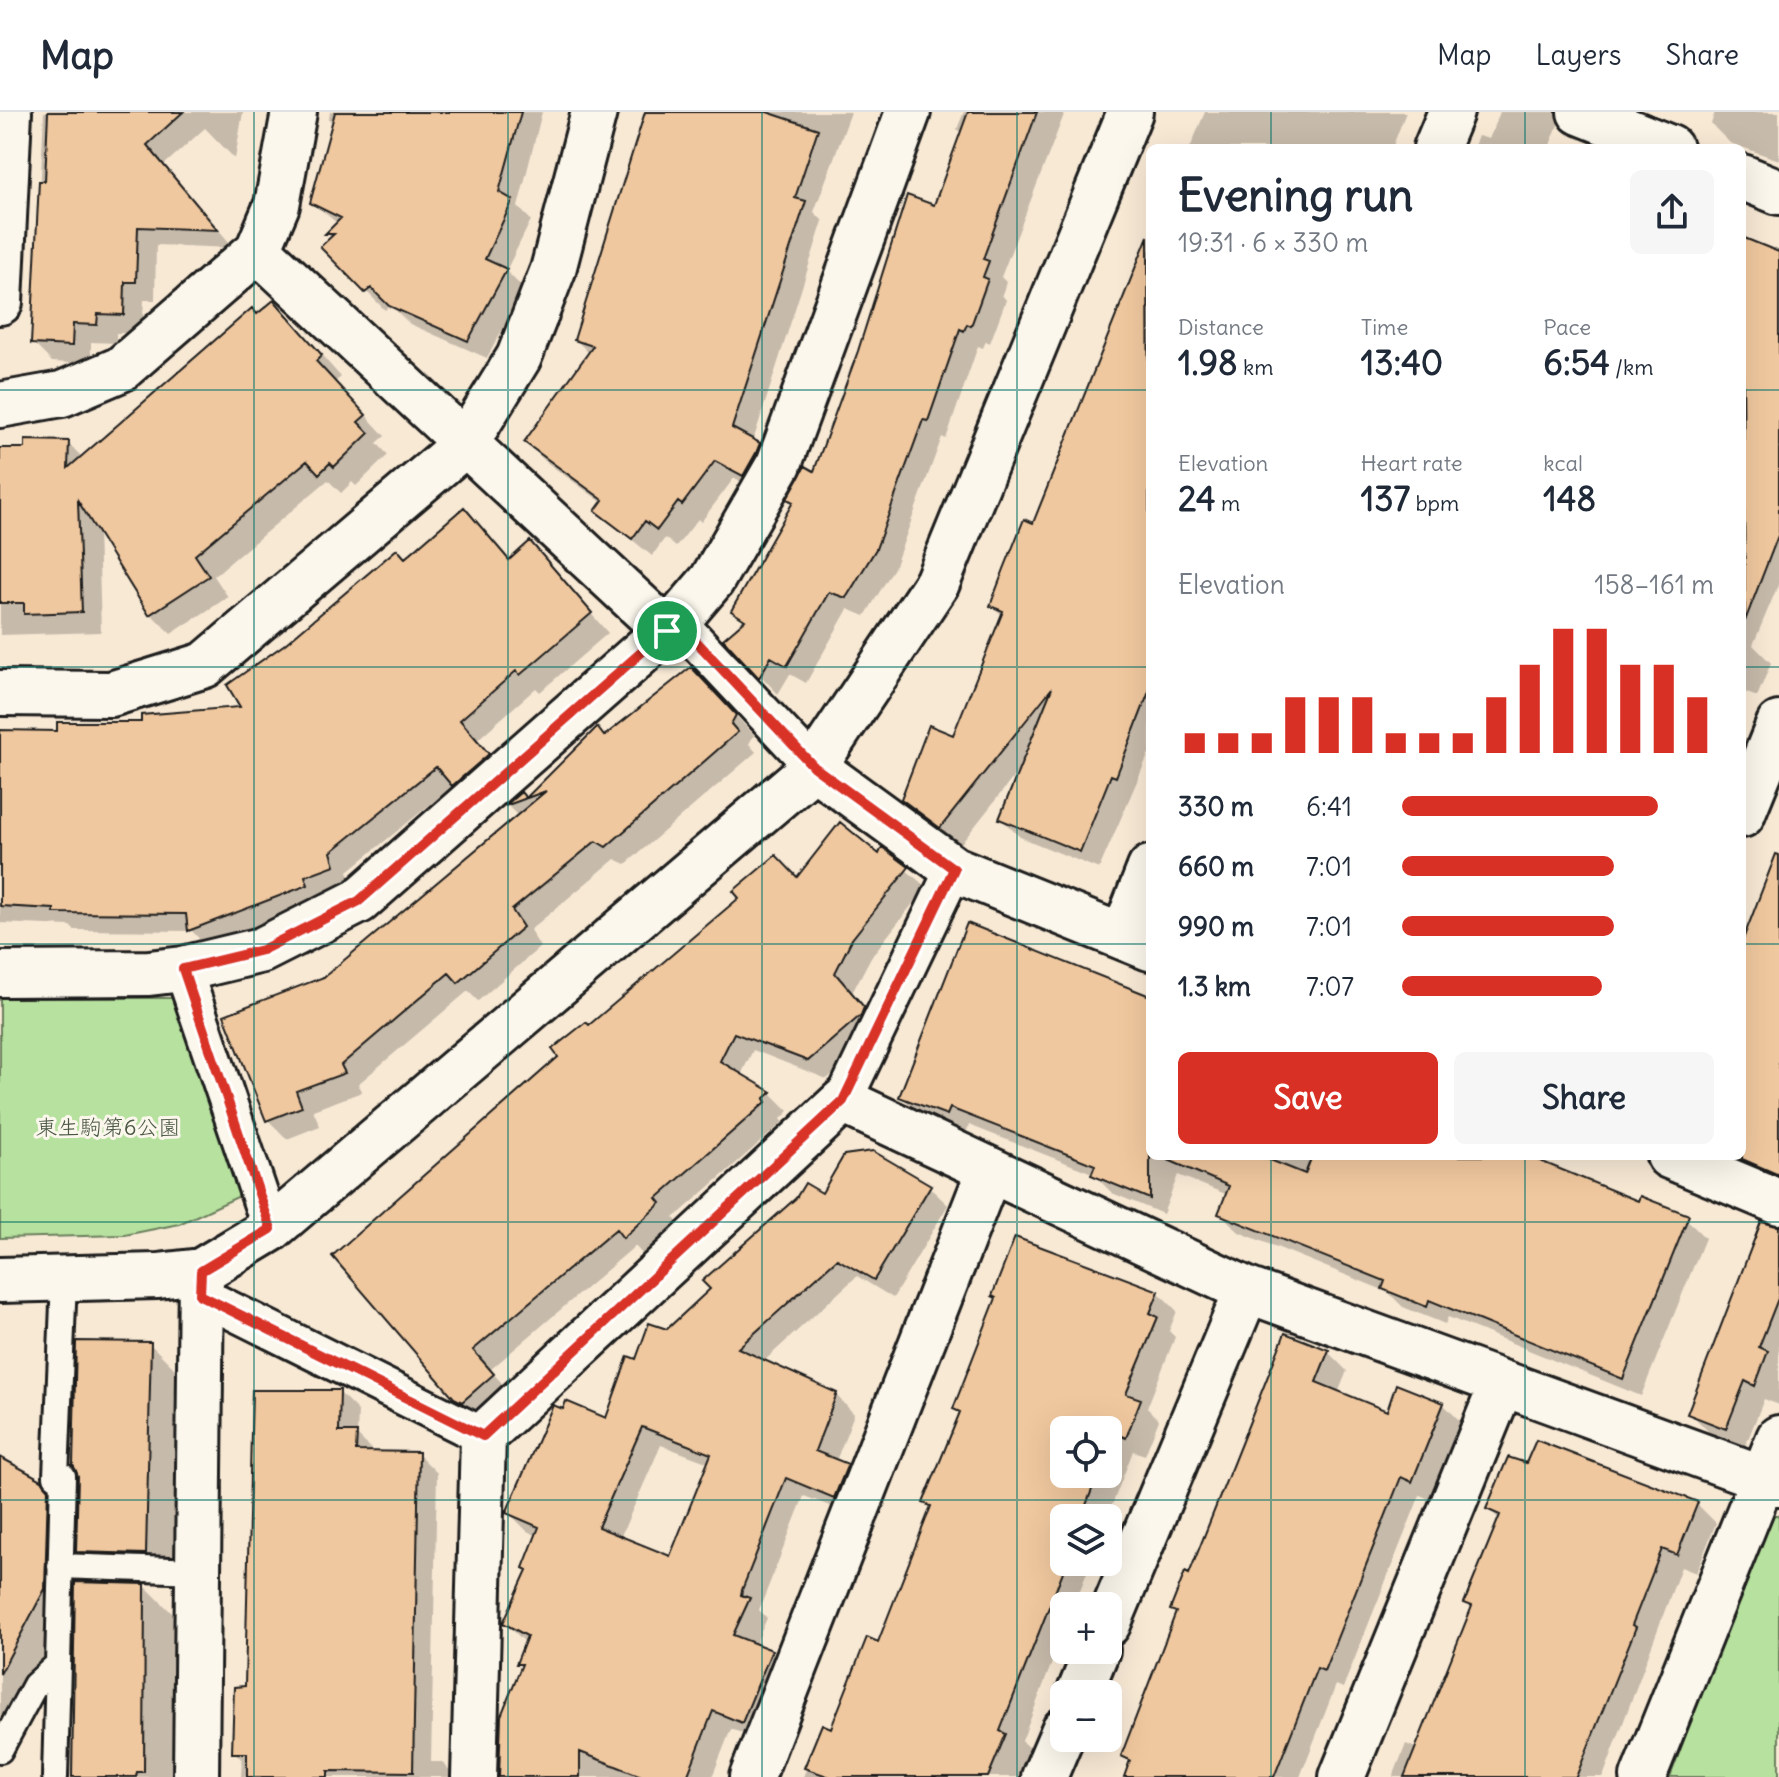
<!DOCTYPE html>
<html lang="en">
<head>
<meta charset="utf-8">
<style>
	:root { --surface:#fff; --page:#f6f6f7; --text:#1f2937; --muted:#747a83; --line:#e0e1e3; --accent:#d93025 }
	body { margin:0; font-family:Delius,"Klee One",sans-serif; background:var(--page); color:var(--text); height:100vh; display:flex; flex-direction:column; font-size:30px; white-space:nowrap }
	* { box-sizing:border-box; margin:0 }
	p { font-size:26px; color:var(--muted) }
	.icon { flex:none; width:44px; height:44px; fill:none; stroke:currentColor; stroke-width:2; stroke-linecap:round; stroke-linejoin:round }
	.map { position:relative; flex:1; overflow:hidden }
	.sheet { position:absolute; left:1146px; top:32px; width:600px; height:1016px; display:flex; flex-direction:column; background:var(--surface); border-radius:12px; box-shadow:0 8px 32px #0002 }
	.sheet>* { flex:none }
	.tools { position:absolute; left:1050px; top:1304px; display:grid; gap:16px }
	.tools a { display:grid; place-items:center; width:72px; height:72px; border-radius:12px; background:var(--surface); box-shadow:0 8px 32px #0002; font-size:40px }
	.pin { position:absolute; display:grid; place-items:center; width:68px; height:68px; color:#fff; margin:-34px; border:4px solid #fff; border-radius:50%; box-shadow:0 2px 8px #0007 }
	.round { display:grid; place-items:center; flex:none; width:84px; height:84px; border-radius:12px; background:var(--page) }
	.overview { display:flex; align-items:center; justify-content:space-between; height:136px; padding:0 32px }
	h1 { font-size:44px; font-weight:800; line-height:60px }
	.figures { display:grid; grid-template-columns:repeat(3,1fr); gap:12px; height:136px; padding:8px 32px }
	.figures div { display:grid; align-content:center }
	.figures b { font-size:34px; font-weight:800 }
	.figures small { font-size:22px; font-weight:400 }
	.figures p { font-size:22px }
	.chart { height:224px; padding:16px 32px }
	.chart p { display:flex; justify-content:space-between }
	.chart svg { width:100%; height:144px; margin-top:8px; stroke:var(--accent); stroke-width:6 }
	.action { display:flex; gap:16px; margin-top:auto; padding:16px 32px }
	.action a { flex:1; height:92px; border-radius:12px; background:var(--accent); color:#fff; font-size:32px; font-weight:800; line-height:92px; text-align:center }
	.action a+a { background:var(--page); color:var(--text) }
	ul { padding:0 32px; list-style:none; font-size:26px }
	li { display:grid; grid-template-columns:128px 96px 1fr; align-items:center; height:60px }
	li i { height:20px; border-radius:10px; background:var(--accent) }
	header { display:flex; align-items:center; gap:48px; box-sizing:border-box; height:112px; padding:0 40px; background:var(--surface); border-bottom:2px solid var(--line) }
	header strong { font-size:38px }
	nav { display:flex; gap:44px; margin-inline-start:auto; font-size:28px }
	.map>svg:first-child { display:block }
	.green { fill:#b7e19e; stroke:#6a7e5d; stroke-width:2 }
	.shadow { fill:#0003; fill-rule:evenodd }
	.building { fill:#f0c89f; stroke:#1c1c1c; stroke-width:2; fill-rule:evenodd }
	.lines { fill:none; stroke-linecap:round; stroke-linejoin:round }
	.service-casing { stroke:#1c1c1c; stroke-width:30 }
	.pedestrian-casing { stroke:#1c1c1c; stroke-width:42 }
	.minor-casing { stroke:#1c1c1c; stroke-width:50 }
	.service { stroke:#fbf7ec; stroke-width:24 }
	.pedestrian { stroke:#fbf7ec; stroke-width:36 }
	.minor { stroke:#fbf7ec; stroke-width:44 }
	.route-casing { stroke:#fff; stroke-width:16 }
	.route { stroke:#d93025; stroke-width:10 }
	.grid { fill:none; stroke:#0f766e; stroke-width:2; stroke-opacity:0.55 }
	.labels { text-anchor:middle; dominant-baseline:central; stroke-width:6; stroke-linejoin:round; paint-order:stroke }
	.park-label { font-size:22px; fill:#4a5743; stroke:#fbf7ec }
</style>
</head>
<body>
<header>
<strong>Map</strong>
<nav><a>Map</a><a>Layers</a><a>Share</a></nav>
</header>
<div class="map">
<svg width="1779" height="1665" viewBox="0 0 1779 1665">
	<rect width="100%" height="100%" fill="#f8e9d5"/>
	<filter id="ink" filterUnits="userSpaceOnUse"><feTurbulence type="fractalNoise" baseFrequency=".0125" numOctaves="2"/><feDisplacementMap in="SourceGraphic" scale="16" xChannelSelector="R" yChannelSelector="G"/><feConvolveMatrix kernelMatrix="1 2 1 2 8 2 1 2 1" color-interpolation-filters="sRGB"/></filter>
	<g filter="url(#ink)">
		<path class="green" d="M0,886H176L244,1082L179,1112L125,1123L0,1126Z
			M1770,1401L1779,1404V1665H1670Z"/>
		<path class="shadow" d="M44,0H243L235,47L205,16L164,53L234,136L156,133L155,188H144L142,221H116V231L91,230V252L52,250L33,231Z
			M330,0H542L518,95L531,108L506,159L524,177L487,246L410,212L390,193L385,198L322,135L332,126L328,122L338,112L312,90L333,12L329,7Z
			M646,0H851L814,100L823,109L753,329L778,351L762,381L734,366L701,410L698,407L676,435L665,426L652,444L597,399L603,391L545,349L526,330L590,242L576,228Z
			M964,0H1065L1001,165L1006,170L1002,183L1006,188L990,231L986,229L983,236L978,234L946,327L942,325L894,456L865,504L848,497L806,571L790,562L778,582L726,527L745,510L733,498L794,391L790,387L815,362L936,95L962,22L957,17Z
			M1205,0H1406L1392,36H1190Z
			M1500,0H1563L1549,36H1473L1478,24L1489,27Z
			M1715,0H1779V48L1730,31L1711,12Z
			M1742,127L1773,139L1779,146V471L1753,533L1771,551L1757,585L1745,580L1742,588Z
			M1150,137V639L1099,757L1020,725L1001,707L1020,657L960,733L903,687L954,625L1003,504L992,494L1034,413Z
			M274,190L341,265L335,270L385,324L377,331L388,343L356,374L352,370L341,381L328,368L214,464L228,485L171,522L150,501L98,417L101,520L0,523V338L68,331L83,346Z
			M464,398L510,449L530,432L608,521L540,580L536,576L477,628L505,661L472,691L454,673L348,759L352,772L322,782L325,792L208,836L192,819L74,818L70,814L0,811V621H59L244,597Z
			M710,576L754,623L749,632L756,640L626,752L615,747L530,818L540,835L478,889L468,879L358,972L362,980L313,998L320,1014L287,1027L268,1008L325,867L519,705L508,694L521,683L526,688L597,618L605,626Z
			M883,738L926,775L871,845L852,881L882,916L879,922L827,967L753,938L741,963L771,981L789,999L781,1007L783,1010L674,1106L678,1111L643,1143L635,1134L490,1258L511,1281L475,1304L455,1284L561,945L589,916L798,767L880,745Z
			M1779,745V1072L1711,1044H1742V837Z
			M1150,886V1044H1506L1687,1108L1705,1126L1641,1284L1448,1205L1445,1212L1403,1195L1388,1180L1239,1120L1221,1102L1228,1083L1178,1063L1163,1102L1112,1081L1092,1061L969,1013L966,1021L920,1003L901,984Z
			M929,1075L948,1093L893,1186L857,1164L763,1250L836,1283L854,1302L836,1349L847,1354L865,1372L853,1403L804,1384L759,1498L767,1506L755,1534L771,1540L790,1559L760,1628L731,1617L712,1665H501L522,1556L518,1551L526,1531L505,1511L529,1460L538,1424L527,1419L508,1400L607,1308L637,1250L822,1084ZM661,1333L709,1351L671,1446L620,1426Z
			M1779,1144V1293L1764,1287L1745,1335L1709,1320L1690,1301Z
			M1158,1180L1177,1199L1169,1219L1175,1225L1147,1296L1159,1308L1145,1343L1133,1339L1107,1406H1064V1450H1091L1074,1494H1064V1519L1022,1629L1049,1653L1045,1665H803L823,1615L833,1619L879,1533L932,1397L926,1391L961,1303L955,1296ZM1064,1318H1108V1362H1064Z
			M150,1232L178,1260L174,1469L106,1467L74,1435L72,1506L0,1637V1348L41,1370L79,1412Z
			M1328,1240L1347,1259L1338,1281L1388,1301L1443,1292L1462,1311L1431,1388L1420,1383L1343,1576L1336,1573L1300,1665H1126L1131,1651L1123,1643L1177,1503L1172,1497Z
			M339,1280L358,1299L357,1323L375,1341L418,1342L437,1361L431,1650H442L456,1665H241L242,1647L234,1640L247,1576Z
			M1697,1392L1716,1411L1696,1461L1681,1455L1603,1665H1393L1406,1632L1418,1637L1473,1496L1467,1490L1500,1408L1489,1397Z
			M145,1474L173,1502L172,1665H74Z"/>
		<path class="building" d="M48,0H183L147,33L218,118L138,115L136,170H125L124,203L98,202L97,213L73,212L72,234L31,232L39,69H45Z
			M335,0H521L499,80L513,88L485,147L507,157L468,229L389,194L371,176L365,181L320,135L334,122H325L341,106L310,91Z
			M645,0H767L818,17L795,86L806,89L732,316L760,331L756,341L743,364L715,349L682,393L678,390L657,418L645,409L632,427L595,399L603,388L524,330L593,234L574,228Z
			M968,0H1037L983,147L989,149L983,165L988,167L971,214L967,212L964,219L960,217L928,309L923,308L876,437L846,486L829,480L787,554L771,545L759,566L723,527L745,508L731,499L793,390L787,387L805,354L814,359L858,239L907,83L934,93Z
			M1148,124L1150,577L1116,665L1111,663L1080,740L999,707L1052,576L940,716L901,687L929,613L953,623L1003,499L990,494L1004,457L1024,407L1033,411Z
			M1742,125L1779,140V421L1745,509Z
			M274,188L322,243L316,249L366,303L358,310L369,321L334,355L330,351L319,362L307,349L195,443L209,464L149,503L78,389L82,500L24,502V491H0V336H25V328L69,329L68,356L252,196L257,202Z
			M464,395L509,448L530,429L592,501L520,563L516,559L460,608L489,642L452,674L436,655L331,740L335,753L305,764L308,773L188,819L186,802L54,801V797L0,794V618L57,619V610H141V603L240,595L227,573L285,532L397,437L405,446Z
			M691,555L736,603L731,612L738,620L606,735L596,729L512,798L523,815L458,871L449,861L341,953L345,961L296,979L302,995L266,1009L224,903L324,865L546,679L505,694L521,680L526,686L597,615L604,624Z
			M840,710L879,742L882,735L909,755L852,827L835,861L864,895L861,903L808,949L734,921L720,949L772,980L764,987L766,990L657,1086L661,1091L623,1126L616,1117L473,1238L494,1262L462,1290L454,1286L332,1144L558,945L552,937L586,910L589,913L739,786L733,779L776,743L797,765Z
			M1776,742L1779,743V1063L1742,1047V830Z
			M967,811L1150,884V1087L1091,1063L1095,1053L950,996L947,1003L899,985Z
			M873,1039L931,1073L874,1168L837,1147L738,1236L837,1281L815,1339L848,1352L834,1386L786,1366L742,1478L741,1483L750,1486L733,1523L772,1538L742,1611L713,1599L687,1665H644L580,1640V1665H499L501,1604L522,1552H516L527,1524L503,1511L527,1458L523,1456L539,1415L506,1401L553,1293L563,1297L566,1289L606,1306L628,1244L636,1247L649,1211L667,1217L710,1177L702,1169L796,1086L805,1071L822,1081L844,1043ZM642,1315L711,1342L670,1444L598,1415Z
			M1159,1044H1260L1305,1062L1312,1044H1528L1638,1089L1640,1084L1689,1103L1623,1267L1429,1188L1427,1195L1382,1177L1385,1169L1218,1102L1229,1074Z
			M1761,1110L1779,1114V1184L1759,1235L1768,1239L1755,1274L1745,1269L1726,1317L1687,1302Z
			M1015,1125L1159,1179L1150,1201L1158,1205L1126,1282L1141,1287L1126,1326L1114,1321L1108,1337V1318H1064V1362H1098L1081,1406H1064V1457L1000,1619L1006,1622L988,1665H830L804,1656L822,1612L831,1616L867,1525L878,1530L931,1394L923,1391L960,1300L953,1297L996,1186L992,1184Z
			M1285,1221L1329,1238L1316,1270L1387,1299L1396,1272L1444,1291L1412,1370L1401,1365L1324,1559L1317,1556L1274,1665H1124L1130,1648L1121,1644L1176,1500L1170,1498L1185,1460L1189,1462Z
			M76,1229L151,1230L146,1442L76,1440L78,1364L73,1353Z
			M252,1278H340L339,1320H357L356,1339L419,1340L413,1660L328,1659V1665H247V1641H232L234,1575L245,1574Z
			M1536,1328L1698,1390L1677,1443L1662,1437L1632,1513L1636,1515L1576,1665H1404L1472,1494L1464,1491L1500,1403L1486,1397L1508,1345L1526,1351Z
			M0,1345L42,1368L48,1376L45,1477L0,1562Z
			M75,1470L145,1472L144,1660H137L136,1665H72Z"/>
		<g class="lines">
			<defs>
				<path id="service" d="M60,1454L198,1459
					M0,1638L35,1573L57,1553
					M55,1665L63,1364H56L64,1167"/>
				<path id="pedestrian" d="M677,509L814,655
					M183,857L271,1117
					M843,989L954,757
					M200,1183L483,1324"/>
				<path id="minor" d="M1580,0L1670,36
					M1436,36L1451,0
					M1742,65L1779,80
					M258,138L667,519
					M0,190L9,0
					M0,293L62,282L121,257L258,138L277,93L294,0
					M0,581L111,582L205,553L466,331L519,245L553,158L594,0
					M814,655L954,757L1150,836
					M1742,703L1779,612
					M1123,825L1150,756
					M0,862L149,861L183,857L262,838L359,789L677,509L712,468L779,352L908,0
					M1669,1044L1779,1090
					M0,1168L158,1164L201,1159L271,1117L814,655L937,471L1130,0
					M1108,1512L1247,1178
					M1079,1582L1097,1538
					M196,1665L201,1159
					M474,1665L483,1324L843,989L1247,1178L1779,1372
					M752,1665L989,1059
					M1044,1665L1064,1618
					M1342,1665L1502,1272
					M1643,1665L1779,1326"/>
			</defs>
			<use href="#service" class="service-casing"/>
			<use href="#pedestrian" class="pedestrian-casing"/>
			<use href="#minor" class="minor-casing"/>
			<use href="#service" class="service"/>
			<use href="#pedestrian" class="pedestrian"/>
			<use href="#minor" class="minor"/>
		</g>
	</g>
	<g class="lines" filter="url(#ink)">
		<defs>
			<path id="route" d="M677,509L814,655L954,757L843,989L483,1324L200,1183L201,1159L271,1117L183,857L262,838L359,789Z"/>
		</defs>
		<use href="#route" class="route-casing"/>
		<use href="#route" class="route"/>
	</g>
	<path class="grid" d="M254,0V1665M508,0V1665M762,0V1665M1017,0V1665M1271,0V36M1525,0V36M0,278H1150M1742,278H1779M0,555H1150M1742,555H1779M0,832H1150M1742,832H1779M1271,1044V1665M1525,1044V1665M0,1110H1779M0,1388H1779"/>
	<g class="labels">
		<g class="park-label">
			<text x="108" y="1015">東生駒第6公園</text>
		</g>
	</g>
</svg>
<div class="tools">
<a><svg class="icon" aria-label="locate" viewBox="0 0 24 24"><circle cx="12" cy="12" r="6"/><path d="M12 2v4M12 18v4M2 12h4M18 12h4"/></svg></a>
<a><svg class="icon" aria-label="layers" viewBox="0 0 24 24"><path d="M12 4l9 5-9 5-9-5zM3 14l9 5 9-5"/></svg></a>
<a>+</a>
<a>−</a>
</div>
<div class="pin" style="left:667px;top:519px;background:#1e9e55"><svg class="icon" aria-label="arrive" viewBox="0 0 24 24"><path d="M6 21V4h12l-3 4 3 4H6"/></svg></div>
<section class="sheet">
<div class="overview"><div><h1>Evening run</h1><p>19:31 · 6 × 330 m</p></div><a class="round"><svg class="icon" aria-label="share" viewBox="0 0 24 24"><path d="M12 15V3M7 8l5-5 5 5M5 13v7h14v-7"/></svg></a></div>
<div class="figures">
<div><p>Distance</p><b>1.98<small> km</small></b></div>
<div><p>Time</p><b>13:40</b></div>
<div><p>Pace</p><b>6:54<small> /km</small></b></div>
</div>
<div class="figures">
<div><p>Elevation</p><b>24<small> m</small></b></div>
<div><p>Heart rate</p><b>137<small> bpm</small></b></div>
<div><p>kcal</p><b>148</b></div>
</div>
<div class="chart"><p><span>Elevation</span>158–161 m</p>
<svg viewBox="0 0 160 44" preserveAspectRatio="none"><path d="M5 44V38M15 44V38M25 44V38M35 44V27M45 44V27M55 44V27M65 44V38M75 44V38M85 44V38M95 44V27M105 44V17M115 44V6M125 44V6M135 44V17M145 44V17M155 44V27"/></svg>
</div>
<ul>
<li><b>330 m</b>6:41<i style="width:82%"></i></li>
<li><b>660 m</b>7:01<i style="width:68%"></i></li>
<li><b>990 m</b>7:01<i style="width:68%"></i></li>
<li><b>1.3 km</b>7:07<i style="width:64%"></i></li>
</ul>
<div class="action"><a>Save</a><a>Share</a></div>
</section>
</div>
</body>
</html>
